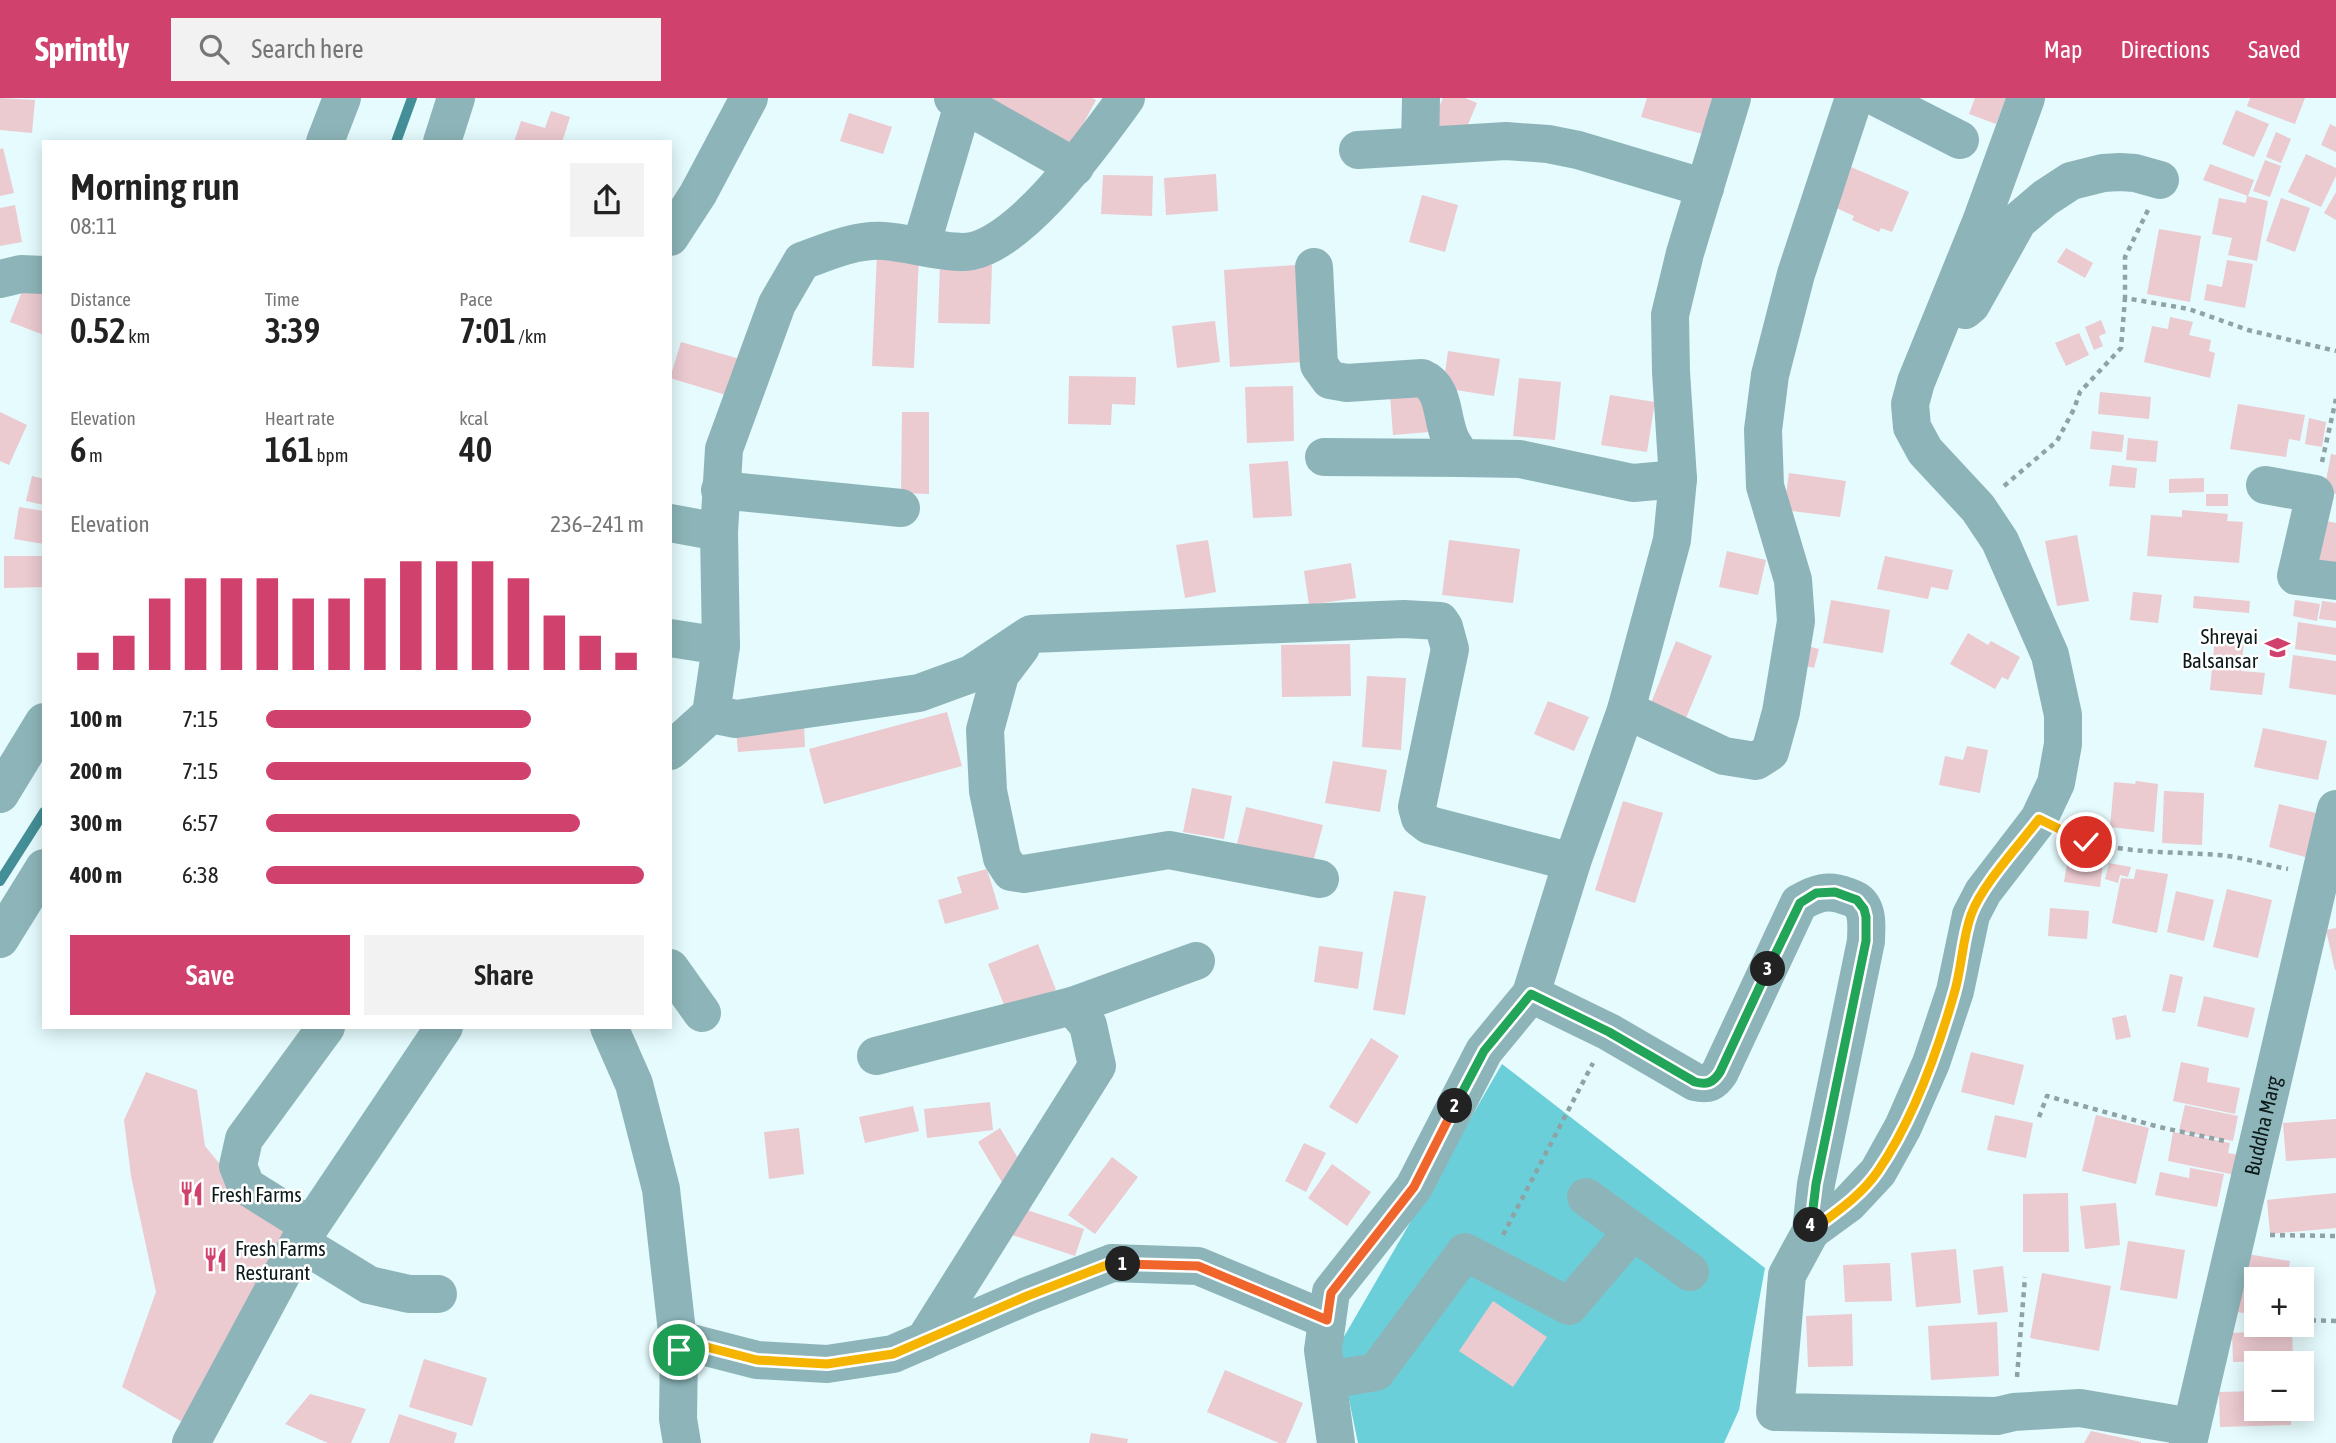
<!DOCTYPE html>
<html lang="en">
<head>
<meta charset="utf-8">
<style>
	:root { --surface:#fff; --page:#f2f2f2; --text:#222; --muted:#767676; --accent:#d0426d }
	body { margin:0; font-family:"Asap Condensed",sans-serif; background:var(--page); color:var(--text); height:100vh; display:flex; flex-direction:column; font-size:26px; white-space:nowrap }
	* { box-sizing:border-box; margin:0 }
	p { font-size:23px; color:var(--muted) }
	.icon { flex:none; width:38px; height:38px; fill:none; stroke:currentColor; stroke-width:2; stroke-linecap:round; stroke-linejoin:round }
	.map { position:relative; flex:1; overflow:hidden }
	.side { position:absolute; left:42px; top:42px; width:630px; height:889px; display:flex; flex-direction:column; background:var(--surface); border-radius:0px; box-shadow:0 4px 18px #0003 }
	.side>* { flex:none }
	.controls { position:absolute; left:2244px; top:1169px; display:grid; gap:14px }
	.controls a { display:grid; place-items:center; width:70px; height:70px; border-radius:0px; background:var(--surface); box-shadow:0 4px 18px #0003; font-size:35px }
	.pin { position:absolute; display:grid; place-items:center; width:60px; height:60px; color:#fff; margin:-30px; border:4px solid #fff; border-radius:50%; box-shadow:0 2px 7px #0007 }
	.km { position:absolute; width:35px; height:35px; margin:-18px; border-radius:50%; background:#222; color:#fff; font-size:19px; line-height:35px; text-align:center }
	.round { display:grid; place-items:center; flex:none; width:74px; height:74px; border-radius:0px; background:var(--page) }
	.summary { display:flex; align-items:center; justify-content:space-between; height:119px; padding:0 28px }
	h1 { font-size:38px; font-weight:600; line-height:52px }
	.figures { display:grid; grid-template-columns:repeat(3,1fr); gap:10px; height:119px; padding:7px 28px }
	.figures div { display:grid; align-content:center }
	.figures b { font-size:35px; font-weight:600 }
	.figures small { font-size:19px; font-weight:400 }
	.figures p { font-size:19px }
	.chart { height:196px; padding:14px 28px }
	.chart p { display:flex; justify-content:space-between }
	.chart svg { width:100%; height:126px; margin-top:7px; stroke:var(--accent); stroke-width:6 }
	.cta { display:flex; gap:14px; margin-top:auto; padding:14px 28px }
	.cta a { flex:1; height:80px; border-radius:0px; background:var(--accent); color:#fff; font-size:28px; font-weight:600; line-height:80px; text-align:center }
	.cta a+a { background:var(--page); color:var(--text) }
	ul { padding:0 28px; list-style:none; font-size:23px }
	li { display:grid; grid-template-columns:112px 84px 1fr; align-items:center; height:52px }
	li i { height:18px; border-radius:9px; background:var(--accent) }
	header { display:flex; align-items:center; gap:42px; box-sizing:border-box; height:98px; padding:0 35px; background:var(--accent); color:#fff }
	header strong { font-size:33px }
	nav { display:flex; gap:38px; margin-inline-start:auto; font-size:24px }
	.search { width:490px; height:63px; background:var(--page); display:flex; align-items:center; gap:18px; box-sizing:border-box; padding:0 24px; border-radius:0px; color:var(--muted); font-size:26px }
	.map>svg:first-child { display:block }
	.forest { fill:#6acfd9 }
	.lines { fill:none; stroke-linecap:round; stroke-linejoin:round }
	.stream { stroke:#448f97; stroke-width:10 }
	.building { fill:#ebcad0 }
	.path { stroke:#8fa2a4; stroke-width:4.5; stroke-dasharray:5 5; stroke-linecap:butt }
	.minor { stroke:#8db5b9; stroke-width:38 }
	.split-1-casing { stroke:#fff; stroke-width:14 }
	.split-2-casing { stroke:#fff; stroke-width:14 }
	.split-3-casing { stroke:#fff; stroke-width:14 }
	.split-4-casing { stroke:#fff; stroke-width:14 }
	.split-5-casing { stroke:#fff; stroke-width:14 }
	.split-1 { stroke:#f5b400; stroke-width:9 }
	.split-2 { stroke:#f0652b; stroke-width:9 }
	.split-3 { stroke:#22a559; stroke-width:9 }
	.split-4 { stroke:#22a559; stroke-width:9 }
	.split-5 { stroke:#f5b400; stroke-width:9 }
	.labels { text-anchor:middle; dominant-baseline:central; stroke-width:5; stroke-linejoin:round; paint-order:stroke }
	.poi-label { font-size:21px; fill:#0c191a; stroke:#fff; text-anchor:start }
	.street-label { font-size:21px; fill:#0c191a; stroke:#fff }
</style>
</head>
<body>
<header>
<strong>Sprintly</strong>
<div class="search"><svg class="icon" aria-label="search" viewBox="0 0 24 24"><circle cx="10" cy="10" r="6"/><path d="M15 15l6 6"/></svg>Search here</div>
<nav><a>Map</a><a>Directions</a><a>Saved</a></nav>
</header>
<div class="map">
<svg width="2336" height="1345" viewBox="0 0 2336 1345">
	<rect width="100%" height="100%" fill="#e5fbfd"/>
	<path class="forest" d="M1502,966L1765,1170L1739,1312L1724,1345H1358L1338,1249Z"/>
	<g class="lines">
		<path class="stream" d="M396,44L412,0
			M0,783L44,714"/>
	</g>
	<path class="building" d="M0,0L35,2L32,35L0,32Z
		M982,0H1092L1096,2L1071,49Z
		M1443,0H1465L1477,5L1462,41L1431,27Z
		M1647,0H1716L1706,37L1641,19Z
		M1975,0H2006L1996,26L1969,16Z
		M2250,0H2305L2295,26L2247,8Z
		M2236,12L2269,26L2254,59L2222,46Z
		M551,13L570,19L562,44H514L521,23L545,30Z
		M849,15L892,29L883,56L840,43Z
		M2330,26L2336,29V54L2321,47Z
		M2276,34L2291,41L2281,65L2266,59Z
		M3,50L14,95L0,98V51Z
		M2306,56L2336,70V78L2321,109L2288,94Z
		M2265,62L2281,68L2270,99L2253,93Z
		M2210,66L2254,82L2248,98L2203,82Z
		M1851,69L1909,94L1892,134L1881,130L1879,134L1852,122L1854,118L1834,109Z
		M1216,76L1218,113L1166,117L1164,80Z
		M1103,77L1153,78L1152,118L1101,116Z
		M2336,94V122L2324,115Z
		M1422,97L1458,107L1445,154L1409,144Z
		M2247,98L2268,103L2257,163L2228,157L2232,140L2212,136L2219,100L2246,105Z
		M2281,100L2310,110L2295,154L2266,143Z
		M15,107L22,144L0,148V110Z
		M2159,131L2201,138L2190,204L2147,196Z
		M2066,150L2093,165L2085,180L2057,164Z
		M877,156L919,158L914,270L872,268Z
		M2227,162L2253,166L2245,210L2204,202L2207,186L2222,189Z
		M940,166L992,167L990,226L938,225Z
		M1295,167L1302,264L1230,269L1224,172Z
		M27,181L44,187V237L10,224Z
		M2170,219L2193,224L2189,237L2211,242L2209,253L2215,255L2210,280L2144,264L2152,228L2168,231Z
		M2101,222L2106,235L2099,238L2103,248L2094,252L2085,229Z
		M1215,223L1220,264L1177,270L1172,228Z
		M2079,235L2089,257L2066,268L2055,245Z
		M681,244L750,264L739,301L670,280Z
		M1448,253L1500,261L1494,298L1443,290Z
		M1069,278L1136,279L1135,307L1112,306L1111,327L1068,326Z
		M1519,280L1561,284L1555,342L1513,338Z
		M1293,288L1294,343L1247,345L1245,289Z
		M1426,294L1429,334L1393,337L1390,297Z
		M2100,294L2151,299L2149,321L2098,316Z
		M1610,297L1655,304L1647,354L1601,347Z
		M2238,306L2305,317L2300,343L2289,341L2286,359L2230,351Z
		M0,314L27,327L9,367L0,363Z
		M902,314H929V396L901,395Z
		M2309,320L2326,324L2322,349L2305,346Z
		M2092,333L2124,337L2122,354L2090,351Z
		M2128,340L2158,343L2156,364L2126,362Z
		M2331,356L2336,357V396L2324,393Z
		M1288,363L1292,418L1253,420L1249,366Z
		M2112,367L2137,370L2135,390L2109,388Z
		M1789,375L1846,383L1840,419L1784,412Z
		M32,378L44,381V407L26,403Z
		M2204,380V394L2169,395V381Z
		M2206,396H2228V408H2206Z
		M19,409L44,413V446L14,441Z
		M2182,412L2228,416L2227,423L2243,424L2239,465L2147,458L2151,417L2182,419Z
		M2318,421L2336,425V475L2311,470Z
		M2077,437L2089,503L2057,508L2045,443Z
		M1208,442L1216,494L1185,500L1176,447Z
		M1449,442L1520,451L1513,505L1442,497Z
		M1727,453L1766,462L1758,497L1719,489Z
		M4,458H44V489L4,490Z
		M1885,458L1953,472L1948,492L1931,489L1928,501L1877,491Z
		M1351,465L1356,500L1309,507L1304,473Z
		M2133,494L2162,497L2158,525L2130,522Z
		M2194,498L2250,503L2249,515L2193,510Z
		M1831,502L1890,512L1883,555L1823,545Z
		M2295,502L2320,506L2317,523L2293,518Z
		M2322,503L2336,505V523L2319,521Z
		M2298,524L2336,530V557L2295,551Z
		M1968,535L1988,547L1991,543L2020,559L2008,582L2002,579L1995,591L1950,566Z
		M2215,540L2244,543L2241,573L2265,575L2262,597L2210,592Z
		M1676,543L1712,558L1686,620L1651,605Z
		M1350,546L1351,598L1282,599L1281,547Z
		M1803,547L1819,551L1814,570L1798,566Z
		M2293,557L2336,563V597L2289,590Z
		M1367,578L1406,580L1401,652L1362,649Z
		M1548,603L1589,619L1574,653L1534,636Z
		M947,614L962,668L824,706L809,651Z
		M804,626L805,649L738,654L736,631Z
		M2263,630L2327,643L2318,682L2254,669Z
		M1967,648L1988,652L1980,695L1939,687L1945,658L1963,662Z
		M1333,663L1387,672L1380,714L1325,705Z
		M2136,683L2158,686L2154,734L2110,729L2114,684L2135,686Z
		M1192,690L1232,698L1224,741L1183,734Z
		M2164,693L2204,695L2202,747L2162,745Z
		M1623,703L1663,715L1635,805L1595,792Z
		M2279,706L2320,716L2309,760L2269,749Z
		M1246,709L1323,727L1313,764L1237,746Z
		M2068,760L2103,765L2100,789L2064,784Z
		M2109,765L2131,769L2128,779L2120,777L2118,785L2105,781Z
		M987,771L999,811L945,826L938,802L962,795L957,779Z
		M2136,771L2168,776L2157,835L2112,825L2121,780L2134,781Z
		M2227,791L2272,802L2258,860L2213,849Z
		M1394,793L1426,798L1405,917L1373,912Z
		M2176,793L2214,802L2204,843L2167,834Z
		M2050,810L2089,813L2087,841L2048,838Z
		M2336,830V872H2335L2326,832Z
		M1038,846L1056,892L1006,912L988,866Z
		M1319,848L1363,854L1358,891L1314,884Z
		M2170,876L2183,879L2175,915L2162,913Z
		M2204,898L2255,910L2248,940L2197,928Z
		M2126,917L2131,939L2116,942L2112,920Z
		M1371,940L1399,958L1357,1026L1329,1009Z
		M1971,954L2024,967L2014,1007L1961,994Z
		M2181,964L2209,970L2207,984L2240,990L2235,1016L2173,1003Z
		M146,974L197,992L205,1048L237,1087L298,1130L191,1329L122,1289L156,1194L131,1078L124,1022Z
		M990,1004L993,1032L927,1040L924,1011Z
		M2185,1007L2238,1018L2233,1043L2179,1033Z
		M913,1008L919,1033L865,1045L859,1019Z
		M1995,1017L2033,1025L2026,1060L1987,1052Z
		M2096,1017L2149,1030L2136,1086L2082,1073Z
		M2336,1021V1060L2286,1063L2283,1025Z
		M799,1030L804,1076L769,1081L764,1034Z
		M1000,1030L1025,1072L1003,1086L978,1044Z
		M2173,1034L2230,1045L2228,1055L2240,1057L2235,1077L2168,1063Z
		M1304,1045L1326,1055L1306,1094L1285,1083Z
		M1112,1059L1138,1079L1095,1136L1068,1117Z
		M1332,1066L1371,1094L1347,1128L1308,1100Z
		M2190,1070L2224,1076L2217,1109L2155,1097L2160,1074L2189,1080Z
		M2068,1095L2069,1154H2023V1096Z
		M2336,1095V1130L2270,1136L2267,1102Z
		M2116,1105L2120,1147L2085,1151L2080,1108Z
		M1021,1110L1084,1131L1075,1158L1012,1137Z
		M2128,1143L2185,1152L2177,1201L2120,1192Z
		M1956,1151L1961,1205L1916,1209L1911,1155Z
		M2247,1156L2290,1163L2287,1181H2256V1217L2237,1214Z
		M1890,1165L1892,1203L1845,1204L1843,1167Z
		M2003,1168L2008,1214L1978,1217L1973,1172Z
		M2042,1175L2111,1188L2099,1253L2030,1240Z
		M1493,1203L1547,1239L1513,1289L1459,1253Z
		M1852,1216L1853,1268L1808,1269L1806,1218Z
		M1997,1224L1999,1278L1931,1282L1928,1228Z
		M2265,1227H2292L2293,1263L2233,1264L2232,1235L2266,1233Z
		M424,1261L487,1280L472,1328L409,1309Z
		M1225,1272L1303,1305L1286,1345H1279L1207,1314Z
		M2256,1293V1311H2291V1327L2220,1329L2219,1294Z
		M310,1296L366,1311L351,1345H328L285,1326Z
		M399,1316L457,1335L454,1345H389Z
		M2091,1333L2141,1344V1345H2084Z
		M1091,1335L1128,1341L1127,1345H1089Z"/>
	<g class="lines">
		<path class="path" d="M2148,112L2125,159V200L2189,211L2248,232L2336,253
			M2322,364L2336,301
			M2004,388L2057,343L2074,311L2080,294L2121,250L2125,200
			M2070,736C2113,757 2172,753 2219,757C2242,759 2266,767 2288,771
			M2039,1019L2047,998L2159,1029L2225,1043
			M1503,1137L1593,965
			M2270,1137L2336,1138
			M2301,1222L2336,1223
			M2017,1279L2025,1179"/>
		<g class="minor">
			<path d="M953,0L1075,69"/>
			<path d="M1126,0C1096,41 1017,154 963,154C937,154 910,145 884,143C856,141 827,154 802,163L777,206L724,351L719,434L721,548L711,616L736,621L919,595L971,576L1031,536L1404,521L1440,523L1444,529L1450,551L1417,709L1420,720L1429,727L1572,764L1626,612L1672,442L1678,381L1671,274L1670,217L1685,155L1732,0"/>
			<path d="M1878,0L1960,42"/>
			<path d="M325,44L342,0"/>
			<path d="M442,44L456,0"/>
			<path d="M1420,48L1421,0"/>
			<path d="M1358,52L1506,43L1548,46L1578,52L1705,90"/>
			<path d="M670,139L698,96L749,0"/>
			<path d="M921,148L965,0"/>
			<path d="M1314,169L1319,267L1330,282L1347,285L1422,280C1445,290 1441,319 1450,340C1453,347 1458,353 1462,360L1520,361L1633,385L1678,381"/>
			<path d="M0,181L21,176L44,177"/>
			<path d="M1965,212L1971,207L2018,123L2045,100L2071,83L2103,75L2120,74L2135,75L2160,82"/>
			<path d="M1324,359L1462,360"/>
			<path d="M2265,387L2315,396L2296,478L2336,483"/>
			<path d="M720,392L901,410"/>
			<path d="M670,425L719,434"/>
			<path d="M670,540L721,548"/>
			<path d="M1021,549L1000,577L985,632L988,693L1002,760L1011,774L1024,776L1169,752L1320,781"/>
			<path d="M1626,612L1724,658L1756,663L1770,654L1781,614L1796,523L1793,482L1765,388L1763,332L1770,277L1796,176L1854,0"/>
			<path d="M670,653L711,616"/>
			<path d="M0,696L44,624"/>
			<path d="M0,841L44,770"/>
			<path d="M670,870L702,915"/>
			<path d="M1531,896L1609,934L1695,984C1708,987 1713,985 1720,974L1799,805C1816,795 1828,791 1846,798C1854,801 1859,802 1863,810C1868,820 1866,833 1866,843L1816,1086L1811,1133L1787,1177L1775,1314L1997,1318L2014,1314L2080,1310L2191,1329"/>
			<path d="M609,929L634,986L661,1091L679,1252"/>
			<path d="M876,958L1072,908L1196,863"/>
			<path d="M1586,1099L1690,1174"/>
			<path d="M310,1128L246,1088L238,1068L244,1041L326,929"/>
			<path d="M1811,1133L1848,1106L1878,1074L1903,1029L1931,965L1955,893L1971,817L1983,794L2039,721L2056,685L2063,646V617L2050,557L2000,443L1978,410L1925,353L1912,329L1910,306L1916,284L1981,124L2026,0"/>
			<path d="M299,1144L369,1187L409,1196H438"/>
			<path d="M924,1243L1097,968L1088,927L1072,908"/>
			<path d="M1328,1282L1376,1274L1465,1154L1569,1208L1633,1133"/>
			<path d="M191,1345L297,1148L444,929"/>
			<path d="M682,1345L678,1321L679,1252L691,1245L757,1262L827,1266L893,1256L1027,1198L1112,1165L1198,1168L1327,1222"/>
			<path d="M1336,1345L1323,1252L1331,1194L1414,1089L1484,953L1531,896L1572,764"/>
			<path id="s1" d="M2188,1345L2336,711"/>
		</g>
	</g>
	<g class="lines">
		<defs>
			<path id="split-1" d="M679,1252L691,1245L757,1262L827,1266L893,1256L1027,1198L1112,1165L1123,1166"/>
			<path id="split-2" d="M1123,1166L1198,1168L1327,1222L1331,1195L1414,1089L1455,1008"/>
			<path id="split-3" d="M1455,1008L1484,953L1531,896L1609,934L1695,984C1707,987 1713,985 1720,974L1768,871"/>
			<path id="split-4" d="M1768,871L1800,805L1816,795L1835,794L1857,802L1864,811L1866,819V843L1816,1086L1811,1127"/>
			<path id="split-5" d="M1811,1127V1133C1835,1115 1861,1098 1878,1073C1913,1022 1937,955 1954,896C1962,870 1962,842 1971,817C1981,788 2020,746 2039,721L2086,744"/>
		</defs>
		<use href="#split-1" class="split-1-casing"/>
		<use href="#split-2" class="split-2-casing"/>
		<use href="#split-3" class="split-3-casing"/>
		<use href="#split-4" class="split-4-casing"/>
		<use href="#split-5" class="split-5-casing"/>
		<use href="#split-1" class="split-1"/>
		<use href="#split-2" class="split-2"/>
		<use href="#split-3" class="split-3"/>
		<use href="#split-4" class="split-4"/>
		<use href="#split-5" class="split-5"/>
	</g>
	<defs>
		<symbol id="school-bare" viewBox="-9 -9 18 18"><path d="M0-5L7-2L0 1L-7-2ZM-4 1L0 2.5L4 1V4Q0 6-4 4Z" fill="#d0426d" stroke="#fff" stroke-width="2.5" paint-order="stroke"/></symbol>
		<symbol id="restaurant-bare" viewBox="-9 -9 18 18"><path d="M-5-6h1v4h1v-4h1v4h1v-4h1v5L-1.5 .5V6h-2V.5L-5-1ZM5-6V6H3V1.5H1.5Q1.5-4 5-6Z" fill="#d0426d" stroke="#fff" stroke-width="2.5" paint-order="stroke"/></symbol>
	</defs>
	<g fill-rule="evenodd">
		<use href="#school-bare" x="2260" y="532" width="35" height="35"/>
		<use href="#restaurant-bare" x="174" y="1078" width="35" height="35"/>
		<use href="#restaurant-bare" x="198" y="1144" width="35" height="35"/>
	</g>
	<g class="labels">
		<g class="poi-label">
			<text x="2258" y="538" text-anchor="end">Shreyai<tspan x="2258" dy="24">Balsansar</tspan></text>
			<text x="211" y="1096">Fresh Farms</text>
			<text x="235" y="1150">Fresh Farms<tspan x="235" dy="24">Resturant</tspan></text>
		</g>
		<g class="street-label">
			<text stroke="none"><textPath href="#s1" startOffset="326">Buddha Marg</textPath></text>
		</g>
	</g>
</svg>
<div class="controls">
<a>+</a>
<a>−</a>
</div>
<div class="pin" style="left:679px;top:1252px;background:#1e9e55"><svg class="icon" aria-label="arrive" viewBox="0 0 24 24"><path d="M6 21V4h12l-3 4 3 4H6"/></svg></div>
<div class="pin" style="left:2086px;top:744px;background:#d93025"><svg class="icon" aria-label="check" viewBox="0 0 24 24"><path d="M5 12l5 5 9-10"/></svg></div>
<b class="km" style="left:1123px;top:1166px">1</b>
<b class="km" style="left:1455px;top:1008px">2</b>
<b class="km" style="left:1768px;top:871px">3</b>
<b class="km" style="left:1811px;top:1127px">4</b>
<section class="side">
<div class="summary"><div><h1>Morning run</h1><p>08:11</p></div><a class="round"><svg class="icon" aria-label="share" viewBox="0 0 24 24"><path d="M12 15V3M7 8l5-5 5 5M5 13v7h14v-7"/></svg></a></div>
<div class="figures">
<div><p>Distance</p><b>0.52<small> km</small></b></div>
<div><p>Time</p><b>3:39</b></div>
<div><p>Pace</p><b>7:01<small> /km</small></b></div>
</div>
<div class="figures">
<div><p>Elevation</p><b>6<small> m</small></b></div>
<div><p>Heart rate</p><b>161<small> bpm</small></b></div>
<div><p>kcal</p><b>40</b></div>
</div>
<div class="chart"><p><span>Elevation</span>236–241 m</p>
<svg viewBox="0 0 160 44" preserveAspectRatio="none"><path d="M5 44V38M15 44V32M25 44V19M35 44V12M45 44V12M55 44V12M65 44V19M75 44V19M85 44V12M95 44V6M105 44V6M115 44V6M125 44V12M135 44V25M145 44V32M155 44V38"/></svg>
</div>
<ul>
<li><b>100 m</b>7:15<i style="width:70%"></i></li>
<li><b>200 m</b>7:15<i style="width:70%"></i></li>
<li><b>300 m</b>6:57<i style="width:83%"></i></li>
<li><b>400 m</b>6:38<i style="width:100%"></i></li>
</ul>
<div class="cta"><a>Save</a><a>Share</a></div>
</section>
</div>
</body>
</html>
